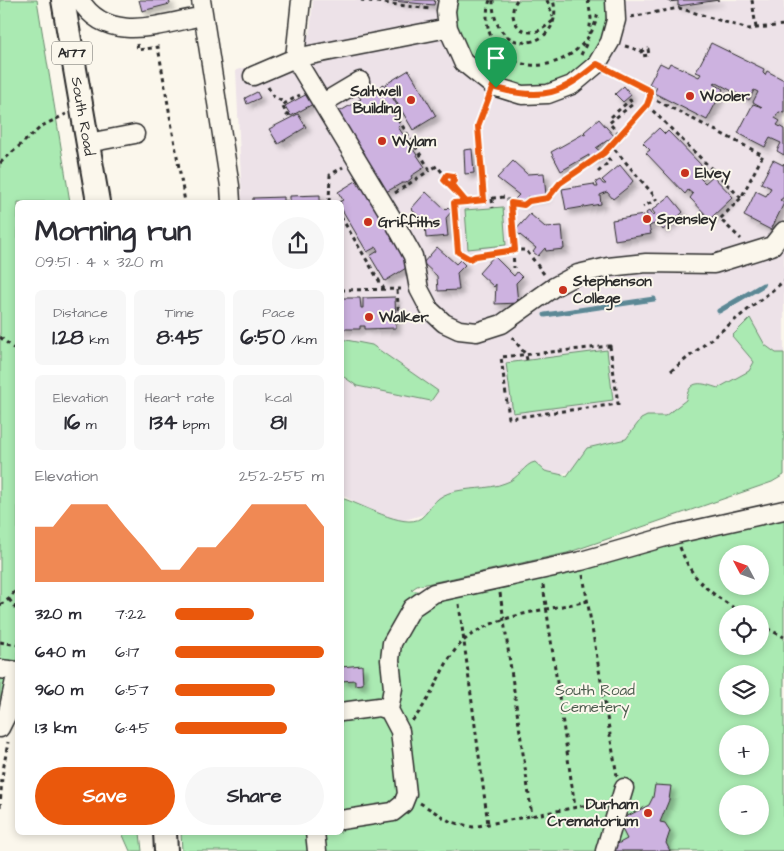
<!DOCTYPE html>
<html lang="en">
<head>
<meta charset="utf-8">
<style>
	:root { --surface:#fff; --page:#f7f7f7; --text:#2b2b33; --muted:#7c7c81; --accent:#ea580c }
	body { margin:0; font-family:"Architects Daughter",sans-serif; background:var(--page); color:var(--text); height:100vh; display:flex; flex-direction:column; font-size:19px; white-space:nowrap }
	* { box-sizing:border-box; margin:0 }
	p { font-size:16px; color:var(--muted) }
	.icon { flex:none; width:28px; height:28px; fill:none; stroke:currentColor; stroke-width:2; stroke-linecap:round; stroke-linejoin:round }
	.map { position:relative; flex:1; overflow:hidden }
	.side { position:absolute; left:15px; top:200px; width:329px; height:635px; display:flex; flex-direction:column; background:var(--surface); border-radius:8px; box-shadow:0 2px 8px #0003 }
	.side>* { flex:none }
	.needle { width:32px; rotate:311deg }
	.tools { position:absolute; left:719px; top:545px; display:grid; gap:10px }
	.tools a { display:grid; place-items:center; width:50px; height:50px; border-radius:50%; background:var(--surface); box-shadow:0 2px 8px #0003; font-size:25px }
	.pin { position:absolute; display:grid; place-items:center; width:42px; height:42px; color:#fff; margin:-51px -21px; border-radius:50% 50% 50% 0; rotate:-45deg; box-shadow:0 0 5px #0007 }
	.pin .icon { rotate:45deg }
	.round { display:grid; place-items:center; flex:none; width:52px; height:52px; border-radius:26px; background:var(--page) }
	.summary { display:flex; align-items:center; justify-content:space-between; height:85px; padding:0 20px }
	h1 { font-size:28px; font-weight:800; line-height:38px }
	.metrics { display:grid; grid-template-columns:repeat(3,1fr); gap:8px; height:85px; padding:5px 20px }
	.metrics div { display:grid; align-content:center; border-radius:8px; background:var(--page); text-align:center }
	.metrics b { font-size:21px; font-weight:800 }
	.metrics small { font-size:14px; font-weight:400 }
	.metrics p { font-size:14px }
	.chart { height:140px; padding:10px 20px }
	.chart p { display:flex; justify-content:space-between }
	.chart svg { width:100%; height:90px; margin-top:5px; fill:var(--accent); opacity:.7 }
	.button { display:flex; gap:10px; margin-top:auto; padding:10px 20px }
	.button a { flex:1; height:58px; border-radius:30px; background:var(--accent); color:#fff; font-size:20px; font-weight:800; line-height:58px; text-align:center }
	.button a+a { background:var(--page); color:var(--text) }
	ul { padding:0 20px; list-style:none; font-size:16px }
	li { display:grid; grid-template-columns:80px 60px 1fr; align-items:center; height:38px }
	li i { height:12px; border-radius:6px; background:var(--accent) }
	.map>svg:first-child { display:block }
	.built { fill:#ede2e8 }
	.green { fill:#aaeab2; stroke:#6a8a6e; fill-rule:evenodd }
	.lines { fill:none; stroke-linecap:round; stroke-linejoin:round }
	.stream { stroke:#5b8895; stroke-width:5 }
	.building { fill:#cdb2e0; stroke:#2b2b2b; filter:url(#shadow) }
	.minor-casing { stroke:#2b2b2b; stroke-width:21 }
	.major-casing { stroke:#2b2b2b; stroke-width:26 }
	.path { stroke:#2b2b2b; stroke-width:3; stroke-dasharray:4 4; stroke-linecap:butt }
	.minor { stroke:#fbf7ec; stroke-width:18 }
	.major { stroke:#fbf7ec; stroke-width:22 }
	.route-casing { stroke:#fff; stroke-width:10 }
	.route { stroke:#ea580c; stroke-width:6 }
	.poi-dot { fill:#c8321e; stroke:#fbf7ec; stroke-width:2 }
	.labels { text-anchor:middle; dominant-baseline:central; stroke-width:4; stroke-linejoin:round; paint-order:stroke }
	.shield { fill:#fbf7ec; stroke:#696865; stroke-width:1 }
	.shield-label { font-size:14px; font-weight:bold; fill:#2b2b2b }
	.poi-label { font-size:15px; font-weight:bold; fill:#2b2b2b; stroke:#fbf7ec; text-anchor:start }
	.street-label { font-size:15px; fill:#2b2b2b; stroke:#fbf7ec }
	.park-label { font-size:15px; fill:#4b5b4d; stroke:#fbf7ec }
</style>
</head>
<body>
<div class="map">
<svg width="784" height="851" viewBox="0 0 784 851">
	<defs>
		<filter id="shadow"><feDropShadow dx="4.5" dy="4.5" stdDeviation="2.5" flood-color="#0004"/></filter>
	</defs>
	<rect width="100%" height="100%" fill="#fbf7ec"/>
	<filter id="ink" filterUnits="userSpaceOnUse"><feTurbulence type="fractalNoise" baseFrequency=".02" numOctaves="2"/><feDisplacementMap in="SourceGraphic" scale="10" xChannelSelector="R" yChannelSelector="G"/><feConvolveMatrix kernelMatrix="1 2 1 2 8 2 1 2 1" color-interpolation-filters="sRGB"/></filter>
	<g filter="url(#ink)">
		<path class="built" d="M313,0H784V377L647,449L391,524L341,494V202H242L236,70L281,59L310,33Z"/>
		<path class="green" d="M0,0H37L70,202H18V715L0,716Z
			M450,0H608L603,47L573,79L538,90L499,86L469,65L455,38Z
			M503,207L506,245L468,249L465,210Z
			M750,318L765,345L776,353H784V475L772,482L567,553L417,586L411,590L449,597L784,516V851H182L181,833L341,832V498C360,503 404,530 421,518C432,509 432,499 449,493C467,487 488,490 505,483C519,479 524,464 535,462L545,471L567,476L587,448L626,439L641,419L647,416H665L686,400C689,378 702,383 718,388L749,371L754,362L732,336ZM728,554H760V586H728ZM728,614H760V646H728ZM728,674H760V706H728ZM728,734H760V766H728ZM728,794H760V826H728Z
			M341,339L372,345L438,391L431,401L357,386L341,375Z
			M607,350L613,400L513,413L506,363Z
			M122,833H140L142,851H130Z"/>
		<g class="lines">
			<path class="stream" d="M719,311L763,285
				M545,315L654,299"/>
		</g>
		<path class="building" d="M139,0H169L170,4L142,11Z
			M381,0H435L434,5Z
			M669,0H719L678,6V1L669,2Z
			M711,43L764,69L763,73L765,75L767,71L784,80V113L779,112L775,118L780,121L777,125L784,129V155L777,151L781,143L770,138L765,147L738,133L753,104L762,107L753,102L758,92L754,90L749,100L715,82L714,84L723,89L707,120L654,93L657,87L649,84L660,63L668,67L670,63L699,77L701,74L696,72Z
			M409,70L436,116L413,130L386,84Z
			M370,83L374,90L384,84L400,110L393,114L400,125L398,127L425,167L411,176L412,178L406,183H402L386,192L363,155L365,154L362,149L360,150L337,113L361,99L356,92Z
			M624,86L631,95L623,102L615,94Z
			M257,92L260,98L247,104L245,98Z
			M307,94L313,104L291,116L285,106Z
			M298,114L306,127L278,144L269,129Z
			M599,119L614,136L596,148L601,152L595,159L589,158V155L561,171L551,152L583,134L584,135L586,134L584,132Z
			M659,128L665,134L668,131L707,171L700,178L705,183L713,176L733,197L710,219L690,198L693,194L688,190L685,194L646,153L650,150L643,143Z
			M472,149L474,173L465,174L464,150Z
			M773,160L783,165L784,163V197L780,200L784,203L771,230L744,216L756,191L766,196L771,188L761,183Z
			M513,161L527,174L544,173L546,196L528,198V196L521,204L515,199L519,195L497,178Z
			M620,165L633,181L628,187L613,199L607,192L600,195L601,204L566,210L562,189L594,184L595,187H598L596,182L600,180L603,184H606L602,180Z
			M356,181L361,189L365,187L394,236L391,238L393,242L396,240L411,265L385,281L370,256L378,251L376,247L367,252L341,208V202H338L343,200L338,192Z
			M426,192L445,210L448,207L452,211L446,218L448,236L426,238L425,222L411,209Z
			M320,195V202H253V198L284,197V201H290V196Z
			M670,196L683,212L678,217L663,230L657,223L649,226L651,234L615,240L612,220L644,215V218L648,217L646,213L650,210L653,215L655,214L652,210Z
			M530,214L545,227L562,226L564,249L546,251L545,248L538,256L533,252L536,248L515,231Z
			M437,247L456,264L460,260L465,265L457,273L459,290L438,291L437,276L423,263Z
			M494,256L514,276L517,272L522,277L516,283L518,303L495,304L496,284L494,287L479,273Z
			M395,297L396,328L365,329V326H360V329H341V298H360L361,308H363V298Z
			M362,665L363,684L355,685V680L341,681V667Z
			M655,785L671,786L669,800L660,822L665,823L670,831L666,843L670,851H610L608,849L627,839L618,821L649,805L653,797Z"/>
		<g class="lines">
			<defs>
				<path id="minor" d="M80,0C107,45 161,24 203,16
					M201,0L230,186L231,202
					M301,0L295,58L393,220L413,256L419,289L430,310L444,323L459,330L477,332L502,324L554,287L578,274L608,267L646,263L714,264L772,246L784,231
					M448,0L446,11L448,28L463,62L493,86L522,95L548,94L572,85L597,64L610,42L616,20L615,0
					M253,76L295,58L448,28
					M323,103L360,81
					M88,143L135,134
					M0,669L18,671
					M389,710L393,688L390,660L392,643L412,608L434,593L581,561L676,534L784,510
					M341,712L379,707L389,710L400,731L407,794L403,804L393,812L341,820
					M0,728L8,712L17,671
					M315,832L317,851
					M605,851L624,788"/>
				<g id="major">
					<path id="s1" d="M63,0L98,202"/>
					<path d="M165,832L166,851"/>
				</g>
			</defs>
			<use href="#minor" class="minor-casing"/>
			<use href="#major" class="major-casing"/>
			<path class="path" d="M361,0L430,9
				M490,0C486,11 486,23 490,34C513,90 592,64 598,11
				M493,0C492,63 567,49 553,0
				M517,0C508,12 514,32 532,32C540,32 546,26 553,21
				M547,0L553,17
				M588,0L591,18L589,34
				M752,0L756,28
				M631,17L679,8L748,29L784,25
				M137,44L138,50L158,47L185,202
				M625,46L641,51L648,49L649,55L642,56L641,51
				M581,55L588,40
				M268,87L273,96L285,103
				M650,97L763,155L741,198L720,219L741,239
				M647,105L741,198
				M290,114L287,115L282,105L300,95
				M611,117L630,100L633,104L609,123L621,136
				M398,119L430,170L437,166L446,177
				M611,145L647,105L650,97V91L611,71
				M0,163L42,126L66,114
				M598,172L610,161L604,153
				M451,185L454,178L448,175L445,178L446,183L451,185L466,202L484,199L478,126L488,100
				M395,193L430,170
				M484,199L505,197L511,203
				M492,199L493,208
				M329,202L330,175L343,167
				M466,202L454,203L458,252L470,259L475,256L515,250
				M341,217L384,289
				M513,250L514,268
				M544,274L526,250H515L511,203L524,205L529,201L548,198L560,183L595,161L611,145L657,199L643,207
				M341,290L403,289
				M397,290L399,319
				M0,337L18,352
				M512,337L526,355L527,360
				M610,346L618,404L509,418L501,357Z
				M671,371L784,281
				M680,547C693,584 712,593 743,614
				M583,575L617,776
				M543,585L575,807
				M500,593L532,816
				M9,599L18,612
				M459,604L488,824
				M0,605L9,599L18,587
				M760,625L784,637
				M0,642L18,645
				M412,721C433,697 439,671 456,649C482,615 548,610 588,601
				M420,803L451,822L473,827L603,802
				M0,807L2,777L8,742"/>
			<use href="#minor" class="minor"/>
			<use href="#major" class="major"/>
		</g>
	</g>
	<g class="lines" filter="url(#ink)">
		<defs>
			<path id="route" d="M496,88L493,86L478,126L484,200L466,202L444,180L447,175L453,176L454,181L451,184L466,202L454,203L458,252L470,259L475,256L515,250L511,203L524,205L529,201L548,198L560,183L604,153L647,105L650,97V91L597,64C561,94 544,101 496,88"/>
		</defs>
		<use href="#route" class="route-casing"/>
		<use href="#route" class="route"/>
	</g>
	<g class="poi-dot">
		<circle cx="690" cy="96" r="5"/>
		<circle cx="411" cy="100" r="5"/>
		<circle cx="382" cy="141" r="5"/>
		<circle cx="685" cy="173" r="5"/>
		<circle cx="647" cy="219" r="5"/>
		<circle cx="368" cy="222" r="5"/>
		<circle cx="563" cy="290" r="5"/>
		<circle cx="369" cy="317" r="5"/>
		<circle cx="648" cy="813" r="5"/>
	</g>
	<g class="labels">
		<rect class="shield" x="52" y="41.5" width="40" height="23" rx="4"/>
		<g class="shield-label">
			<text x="72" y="53">A177</text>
		</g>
		<g class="poi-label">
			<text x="401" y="91" text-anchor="end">Saltwell<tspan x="401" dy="17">Building</tspan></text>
			<text x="700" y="96">Wooler</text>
			<text x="392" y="141">Wylam</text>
			<text x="695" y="173">Elvey</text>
			<text x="657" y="219">Spensley</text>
			<text x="378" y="222">Griffiths</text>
			<text x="573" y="281">Stephenson<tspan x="573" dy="17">College</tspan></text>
			<text x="379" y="317">Walker</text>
			<text x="638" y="804" text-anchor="end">Durham<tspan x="638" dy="17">Crematorium</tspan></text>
		</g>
		<g class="street-label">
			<text stroke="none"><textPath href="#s1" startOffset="118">South Road</textPath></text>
		</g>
		<g class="park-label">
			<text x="595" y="690">South Road<tspan x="595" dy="17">Cemetery</tspan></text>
		</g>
	</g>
</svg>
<div class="tools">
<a><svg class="needle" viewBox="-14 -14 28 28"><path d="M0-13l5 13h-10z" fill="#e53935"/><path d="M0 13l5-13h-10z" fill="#7c7c81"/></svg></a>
<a><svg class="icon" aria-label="locate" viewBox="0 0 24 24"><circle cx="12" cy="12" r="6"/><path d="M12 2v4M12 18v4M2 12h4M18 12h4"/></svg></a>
<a><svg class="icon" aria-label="layers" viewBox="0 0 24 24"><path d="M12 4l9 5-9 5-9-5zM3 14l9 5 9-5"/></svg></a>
<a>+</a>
<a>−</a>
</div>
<div class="pin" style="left:496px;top:88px;background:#1e9e55"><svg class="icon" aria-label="arrive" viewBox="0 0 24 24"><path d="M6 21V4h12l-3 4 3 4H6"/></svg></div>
<section class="side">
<div class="summary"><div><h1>Morning run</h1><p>09:51 · 4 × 320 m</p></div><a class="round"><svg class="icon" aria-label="share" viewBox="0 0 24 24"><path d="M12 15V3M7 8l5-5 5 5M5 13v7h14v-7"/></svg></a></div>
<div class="metrics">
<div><p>Distance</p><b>1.28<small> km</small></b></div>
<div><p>Time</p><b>8:45</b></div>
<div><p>Pace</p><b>6:50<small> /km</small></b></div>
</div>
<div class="metrics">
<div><p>Elevation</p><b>16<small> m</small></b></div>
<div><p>Heart rate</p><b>134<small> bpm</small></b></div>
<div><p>kcal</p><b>81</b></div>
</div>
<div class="chart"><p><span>Elevation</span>252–255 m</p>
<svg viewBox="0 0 160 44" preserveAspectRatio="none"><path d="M0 44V17L10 17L20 6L30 6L40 6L50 17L60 27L70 38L80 38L90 27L100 27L110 17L120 6L130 6L140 6L150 6L160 17V44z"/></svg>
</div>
<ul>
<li><b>320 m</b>7:22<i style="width:53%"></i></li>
<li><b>640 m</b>6:17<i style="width:100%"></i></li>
<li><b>960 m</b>6:57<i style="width:67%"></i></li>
<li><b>1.3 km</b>6:45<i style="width:75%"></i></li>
</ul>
<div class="button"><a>Save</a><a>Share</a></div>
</section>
</div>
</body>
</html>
